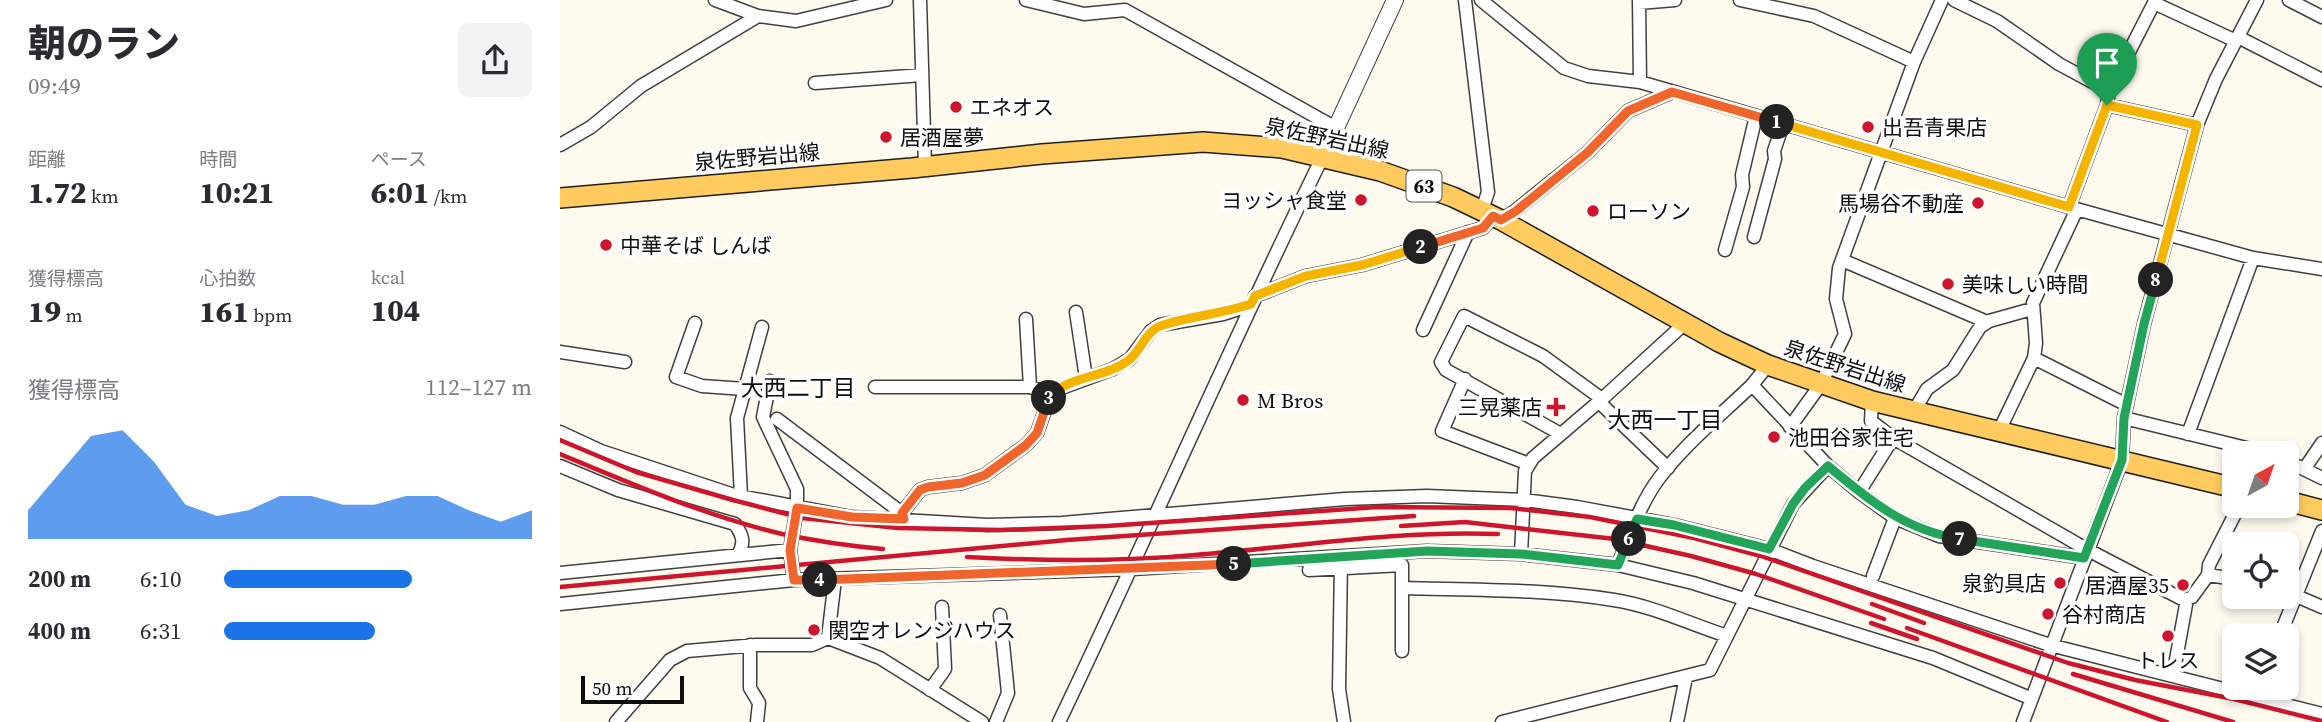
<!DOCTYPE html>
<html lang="ja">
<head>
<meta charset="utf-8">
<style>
	:root { --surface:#fff; --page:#f2f2f3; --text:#2b2b33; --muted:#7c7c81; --accent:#1a73e8 }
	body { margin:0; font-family:"Source Serif 4","Noto Sans JP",serif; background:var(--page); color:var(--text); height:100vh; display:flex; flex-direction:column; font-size:26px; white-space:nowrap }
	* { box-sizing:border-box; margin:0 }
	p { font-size:23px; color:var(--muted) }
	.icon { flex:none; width:38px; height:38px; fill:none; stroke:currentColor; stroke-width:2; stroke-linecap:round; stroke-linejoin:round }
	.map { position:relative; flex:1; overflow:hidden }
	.sheet { display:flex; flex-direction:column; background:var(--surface); width:560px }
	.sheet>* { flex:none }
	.needle { width:46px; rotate:40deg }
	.fabs { position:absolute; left:1662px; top:441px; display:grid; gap:14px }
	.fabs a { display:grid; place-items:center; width:77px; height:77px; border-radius:10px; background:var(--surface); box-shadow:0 4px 10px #0003; font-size:35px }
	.scale { position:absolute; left:21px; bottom:18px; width:103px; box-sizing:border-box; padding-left:7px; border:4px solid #0d0d0d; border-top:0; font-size:19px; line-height:24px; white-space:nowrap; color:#0d0d0d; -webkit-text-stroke:5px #fff; paint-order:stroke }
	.pin { position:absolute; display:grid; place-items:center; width:60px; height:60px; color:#fff; margin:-72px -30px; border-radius:50% 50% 50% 0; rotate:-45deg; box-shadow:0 0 7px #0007 }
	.pin .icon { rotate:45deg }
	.km { position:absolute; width:35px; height:35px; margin:-18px; border-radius:50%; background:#222; color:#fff; font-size:19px; line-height:35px; text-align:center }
	.round { display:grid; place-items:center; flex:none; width:74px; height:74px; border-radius:10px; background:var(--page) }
	.headline { display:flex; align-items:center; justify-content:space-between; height:119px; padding:0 28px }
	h1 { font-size:38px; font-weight:800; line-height:52px }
	.metrics { display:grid; grid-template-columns:repeat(3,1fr); gap:10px; height:119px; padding:7px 28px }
	.metrics div { display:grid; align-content:center }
	.metrics b { font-size:30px; font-weight:800 }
	.metrics small { font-size:19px; font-weight:400 }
	.metrics p { font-size:19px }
	.chart { height:196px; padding:14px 28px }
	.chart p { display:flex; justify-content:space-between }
	.chart svg { width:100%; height:126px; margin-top:7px; fill:var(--accent); opacity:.7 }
	ul { padding:0 28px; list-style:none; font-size:23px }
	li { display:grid; grid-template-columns:112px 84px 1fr; align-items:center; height:52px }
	li i { height:18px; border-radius:9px; background:var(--accent) }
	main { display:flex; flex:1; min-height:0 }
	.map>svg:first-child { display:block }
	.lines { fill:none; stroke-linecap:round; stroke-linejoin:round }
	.minor-casing { stroke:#404040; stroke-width:15 }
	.tertiary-casing { stroke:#404040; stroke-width:18 }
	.primary-casing { stroke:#1e1e1e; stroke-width:22 }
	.minor { stroke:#fff; stroke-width:12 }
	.tertiary { stroke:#fff; stroke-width:16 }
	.primary { stroke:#ffcb5e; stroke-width:19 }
	.rail { stroke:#cd162c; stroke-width:4.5 }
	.split-1-casing { stroke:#fff; stroke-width:14 }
	.split-2-casing { stroke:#fff; stroke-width:14 }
	.split-3-casing { stroke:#fff; stroke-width:14 }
	.split-4-casing { stroke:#fff; stroke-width:14 }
	.split-5-casing { stroke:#fff; stroke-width:14 }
	.split-6-casing { stroke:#fff; stroke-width:14 }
	.split-7-casing { stroke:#fff; stroke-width:14 }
	.split-8-casing { stroke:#fff; stroke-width:14 }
	.split-9-casing { stroke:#fff; stroke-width:14 }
	.split-1 { stroke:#f5b400; stroke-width:9 }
	.split-2 { stroke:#f0652b; stroke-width:9 }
	.split-3 { stroke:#f5b400; stroke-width:9 }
	.split-4 { stroke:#f0652b; stroke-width:9 }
	.split-5 { stroke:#f0652b; stroke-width:9 }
	.split-6 { stroke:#22a559; stroke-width:9 }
	.split-7 { stroke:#22a559; stroke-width:9 }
	.split-8 { stroke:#22a559; stroke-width:9 }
	.split-9 { stroke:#f5b400; stroke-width:9 }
	.poi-dot { fill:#cd162c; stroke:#fff; stroke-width:2.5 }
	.labels { text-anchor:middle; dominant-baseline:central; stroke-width:7; stroke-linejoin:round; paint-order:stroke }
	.shield { fill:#fff; stroke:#565656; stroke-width:2 }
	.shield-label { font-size:19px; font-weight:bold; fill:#0d0d0d }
	.poi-label { font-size:21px; fill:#0d0d0d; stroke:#fff; text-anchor:start }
	.street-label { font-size:21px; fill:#0d0d0d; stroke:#fff }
	.neighbourhood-label { font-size:23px; fill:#0d0d0d; stroke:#fff }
</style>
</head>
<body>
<main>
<section class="sheet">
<div class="headline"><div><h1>朝のラン</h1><p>09:49</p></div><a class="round"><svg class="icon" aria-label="share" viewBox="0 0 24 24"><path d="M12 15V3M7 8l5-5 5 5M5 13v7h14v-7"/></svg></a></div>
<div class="metrics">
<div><p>距離</p><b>1.72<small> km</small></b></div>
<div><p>時間</p><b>10:21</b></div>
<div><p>ペース</p><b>6:01<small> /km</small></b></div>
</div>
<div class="metrics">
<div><p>獲得標高</p><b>19<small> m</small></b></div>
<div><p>心拍数</p><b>161<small> bpm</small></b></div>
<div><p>kcal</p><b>104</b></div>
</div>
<div class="chart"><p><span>獲得標高</span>112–127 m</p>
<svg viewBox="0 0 160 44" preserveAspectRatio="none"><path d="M0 44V34L10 21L20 8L30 6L40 17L50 32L60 36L70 34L80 29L90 29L100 32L110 32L120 29L130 29L140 34L150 38L160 34V44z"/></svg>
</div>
<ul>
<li><b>200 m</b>6:10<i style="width:61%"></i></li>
<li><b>400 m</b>6:31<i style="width:49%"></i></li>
</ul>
</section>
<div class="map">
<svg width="1762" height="722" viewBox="0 0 1762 722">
	<rect width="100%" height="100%" fill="#fffaee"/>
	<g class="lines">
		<defs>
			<path id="minor" d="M155,0L198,16L236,21L326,0
				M360,0L365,166
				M466,0L524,14L565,10L776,128
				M905,0L928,192L922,210
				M921,0L1004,68L1028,76L1080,82L1509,207L1693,258L1762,269
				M1079,0L1080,82
				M1180,0L1254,16L1354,62
				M1394,0L1437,21L1499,64L1549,91L1594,3
				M1595,0L1594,3L1676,41
				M1729,0L1762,17
				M1079,3L1115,0
				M1678,37L1762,80
				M255,83L362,75
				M1547,105L1637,125
				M0,145L31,127L81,86L198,16
				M1509,207L1547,105L1549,91
				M941,220L955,211L1027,153L1068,111L1112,92
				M1194,237L1215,159L1214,151L1223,124
				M1165,250L1183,187L1182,175L1196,116
				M1282,260L1427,322
				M695,296L746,276L802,265L923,228L933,216
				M516,312L526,378
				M466,319L470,387
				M135,323L116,377L142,386L185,389
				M863,330L908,232
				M0,352L65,362
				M1474,358L1567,405
				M1208,365L1192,385L1268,466L1299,492L1335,518L1379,536L1524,558
				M905,379L882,431L969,464
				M210,381L203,417L237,489V508L230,550L234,580
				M315,387H470L492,394
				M1312,401L1311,421L1333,438L1528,550L1624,600L1632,597L1648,575L1675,579
				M1039,402L1108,468
				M1354,411L1367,389L1393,370L1420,327L1429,321L1472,309
				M1564,418L1707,453
				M217,419L342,513
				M1230,427L1261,384L1285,334L1276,299L1279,268L1354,62L1382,0
				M1439,431L1474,358L1476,343L1473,303L1517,209
				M0,432L41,451L174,495L292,517L427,525L502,523L785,499L867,496L964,500L1017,507L1114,525L1209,549L1253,566L1490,645L1762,714
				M999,433L886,370L881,362L904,316L983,356L1042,399
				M1628,434L1693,258
				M1727,461L1762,478
				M0,466L58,490L175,524C183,536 185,542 178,555
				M1745,468L1762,443
				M1299,492L1333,438
				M181,496L177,418L202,327
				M343,519L342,513L360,490L368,487L402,483L425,475L466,445L477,433L489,399L496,390L553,369L570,359L591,331L600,325L663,314L691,305
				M961,554L965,471L973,458L1042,399L1124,324
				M781,561L779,689L784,722
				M1058,565C1070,535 1080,503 1100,477C1126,443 1161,415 1192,385
				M749,570L842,565V651
				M0,573L230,550
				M1648,575L1649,565L1679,506
				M1313,576L1335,518
				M843,588C913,590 984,589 1054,600C1093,606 1130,624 1167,636
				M1727,592L1762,607
				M0,604L234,580L572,569L867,551L961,554L1058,565L1133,583L1373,658L1470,698
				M1720,635L1762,531
				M268,638L275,579
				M190,645V688L199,703L197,722
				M1613,676L1627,599
				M370,690L385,669L382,607
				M56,722L110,660L127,651L196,645H252L268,638L320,658L422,722
				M436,722L448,693L440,615
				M499,722C589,534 671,343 763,156
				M942,722L1150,670L1233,504L1268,466
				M1117,722L1126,677
				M1463,722L1562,460L1564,418L1584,324L1637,125L1656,79L1697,0"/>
			<path id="tertiary" d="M763,156L835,0"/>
			<path id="primary" d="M0,198L352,168L482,154L643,142L722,148L820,171L893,197L941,220L1159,342L1208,365L1312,401L1675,488
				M1727,501L1762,510"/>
		</defs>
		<use href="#minor" class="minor-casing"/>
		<use href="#tertiary" class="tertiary-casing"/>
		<use href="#primary" class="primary-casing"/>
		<use href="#minor" class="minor"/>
		<use href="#tertiary" class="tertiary"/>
		<use href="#primary" class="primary"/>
		<path class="rail" d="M0,440L76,472L173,500L242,518L338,528L440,530L547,526L818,507L951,508L1030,517L1134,538L1201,556L1508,663L1575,680L1674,699L1762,721
			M0,454C72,484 146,516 222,534C255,541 290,546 323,549
			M841,526L905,522L1055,539L1131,556L1196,574L1324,619
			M407,557C483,561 559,562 635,555C736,547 836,530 938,534
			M0,587L507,540L854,516
			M1312,604L1364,623
			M1311,623L1357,639
			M1347,628L1607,722
			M1513,674L1673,722"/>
	</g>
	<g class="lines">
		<defs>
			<path id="split-1" d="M1217,122L1509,207L1547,105"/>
			<path id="split-2" d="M861,247L923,228L933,216L941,220L956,211L1027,153L1068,111L1112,92L1217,122"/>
			<path id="split-3" d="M489,398C509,374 546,379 570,359C582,349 586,330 603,325C631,316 661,314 691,304L695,296L746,276L802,265L861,247"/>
			<path id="split-4" d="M260,580H234L230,550L237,508L292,517L344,519L342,513L360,490L368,487L402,483L425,475L466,445L477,433L489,398"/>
			<path id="split-5" d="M260,580L674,564"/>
			<path id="split-6" d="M674,564L867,551L961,554L1058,565L1069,539"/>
			<path id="split-7" d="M1069,539L1077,519L1114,525L1209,549L1233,504L1245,488L1268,466C1310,501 1345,530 1400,539"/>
			<path id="split-8" d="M1400,539L1524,558L1562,460L1564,418L1584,324L1596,280"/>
			<path id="split-9" d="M1547,105L1637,125L1596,280"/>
		</defs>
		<use href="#split-1" class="split-1-casing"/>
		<use href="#split-2" class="split-2-casing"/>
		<use href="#split-3" class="split-3-casing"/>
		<use href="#split-4" class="split-4-casing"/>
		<use href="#split-5" class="split-5-casing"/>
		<use href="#split-6" class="split-6-casing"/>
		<use href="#split-7" class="split-7-casing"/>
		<use href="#split-8" class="split-8-casing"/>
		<use href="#split-9" class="split-9-casing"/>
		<use href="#split-1" class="split-1"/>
		<use href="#split-2" class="split-2"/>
		<use href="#split-3" class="split-3"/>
		<use href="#split-4" class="split-4"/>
		<use href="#split-5" class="split-5"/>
		<use href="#split-6" class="split-6"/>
		<use href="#split-7" class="split-7"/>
		<use href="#split-8" class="split-8"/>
		<use href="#split-9" class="split-9"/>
	</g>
	<g class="poi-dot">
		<circle cx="396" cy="107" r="7"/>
		<circle cx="1308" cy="127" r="7"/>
		<circle cx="326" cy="137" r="7"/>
		<circle cx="801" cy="200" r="7"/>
		<circle cx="1418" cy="203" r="7"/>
		<circle cx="1033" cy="211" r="7"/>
		<circle cx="46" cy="245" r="7"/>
		<circle cx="1388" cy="284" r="7"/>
		<circle cx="683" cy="400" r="7"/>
		<path d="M992.5 396.5h7v7h7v7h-7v7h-7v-7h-7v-7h7z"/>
		<circle cx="1214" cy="437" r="7"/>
		<circle cx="1500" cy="583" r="7"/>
		<circle cx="1623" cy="585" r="7"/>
		<circle cx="1488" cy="614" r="7"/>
		<circle cx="254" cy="630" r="7"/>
		<circle cx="1608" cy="636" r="7"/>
	</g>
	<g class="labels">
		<rect class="shield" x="846.5" y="170.5" width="35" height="31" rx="5"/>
		<g class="shield-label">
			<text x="864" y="186">63</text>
		</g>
		<g class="poi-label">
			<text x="410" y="107">エネオス</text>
			<text x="1322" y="127">出吾青果店</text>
			<text x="340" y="137">居酒屋夢</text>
			<text x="787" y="200" text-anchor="end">ヨッシャ食堂</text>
			<text x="1404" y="203" text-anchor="end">馬場谷不動産</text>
			<text x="1047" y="211">ローソン</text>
			<text x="60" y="245">中華そば しんば</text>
			<text x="1402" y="284">美味しい時間</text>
			<text x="697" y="400">M Bros</text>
			<text x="982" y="407" text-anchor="end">三晃薬店</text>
			<text x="1228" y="437">池田谷家住宅</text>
			<text x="1486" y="583" text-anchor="end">泉釣具店</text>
			<text x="1609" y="585" text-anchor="end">居酒屋35</text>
			<text x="1502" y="614">谷村商店</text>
			<text x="268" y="630">関空オレンジハウス</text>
			<text x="1608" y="660" text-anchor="middle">トレス</text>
		</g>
		<g class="street-label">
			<text transform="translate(767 138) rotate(12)">泉佐野岩出線</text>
			<text transform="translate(197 157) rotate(-5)">泉佐野岩出線</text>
			<text transform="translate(1285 366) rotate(18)">泉佐野岩出線</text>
		</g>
		<g class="neighbourhood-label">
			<text x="238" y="388">大西二丁目</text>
			<text x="1105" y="420">大西一丁目</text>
		</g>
	</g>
</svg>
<div class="fabs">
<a><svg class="needle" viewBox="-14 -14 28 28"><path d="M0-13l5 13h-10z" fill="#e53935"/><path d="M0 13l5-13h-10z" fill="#7c7c81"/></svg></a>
<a><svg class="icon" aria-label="locate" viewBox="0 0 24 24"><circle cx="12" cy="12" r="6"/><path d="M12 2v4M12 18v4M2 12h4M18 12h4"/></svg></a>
<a><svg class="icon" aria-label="layers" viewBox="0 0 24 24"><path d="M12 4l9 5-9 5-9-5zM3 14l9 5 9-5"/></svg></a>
</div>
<div class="scale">50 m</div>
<div class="pin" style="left:1547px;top:105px;background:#1e9e55"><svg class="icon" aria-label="arrive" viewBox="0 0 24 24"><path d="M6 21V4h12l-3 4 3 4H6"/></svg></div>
<b class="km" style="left:1217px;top:122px">1</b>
<b class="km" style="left:861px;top:247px">2</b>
<b class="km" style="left:489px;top:398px">3</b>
<b class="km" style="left:260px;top:580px">4</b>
<b class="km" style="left:674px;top:564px">5</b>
<b class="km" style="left:1069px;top:539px">6</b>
<b class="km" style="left:1400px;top:539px">7</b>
<b class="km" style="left:1596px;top:280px">8</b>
</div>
</main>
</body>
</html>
